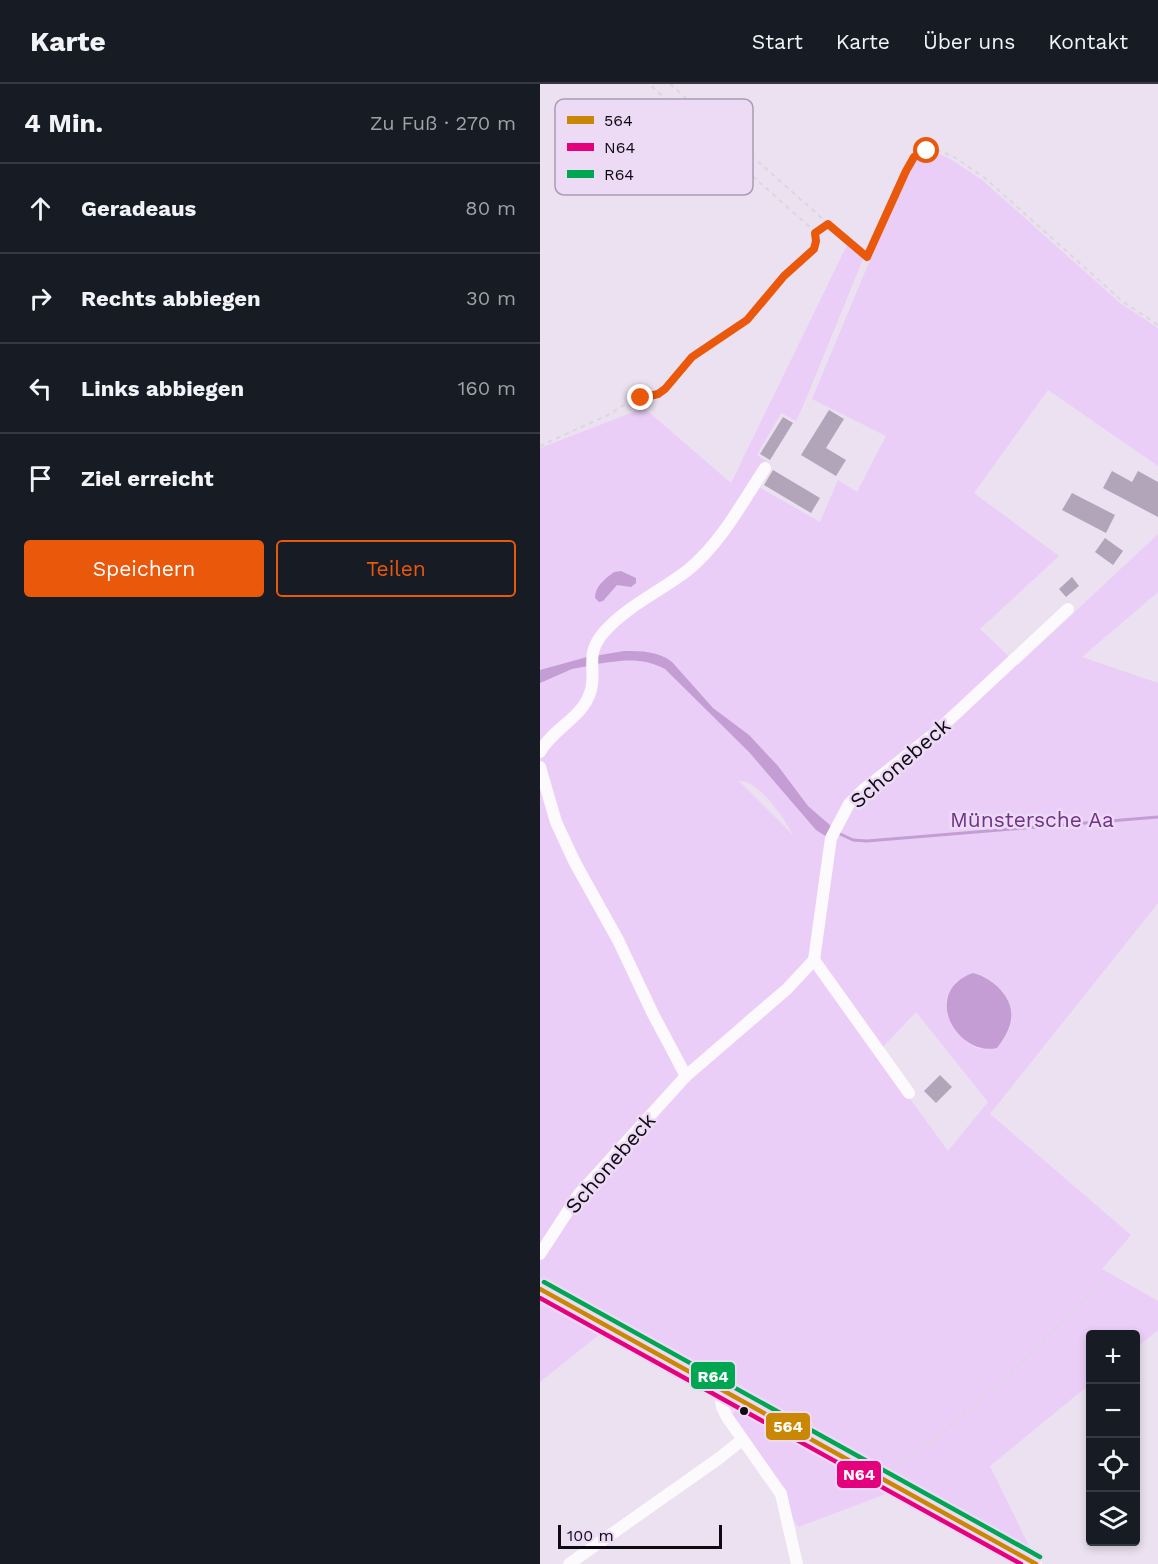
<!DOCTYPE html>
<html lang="de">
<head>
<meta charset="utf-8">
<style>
  body { margin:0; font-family:"Work Sans",sans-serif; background:#242831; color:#f1f3f6 }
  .controls { position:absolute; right:18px; bottom:18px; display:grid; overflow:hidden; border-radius:6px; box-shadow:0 3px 9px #0003 }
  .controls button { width:54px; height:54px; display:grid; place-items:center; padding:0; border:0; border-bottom:2px solid #363941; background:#171b24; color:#f1f3f6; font:30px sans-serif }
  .scale { position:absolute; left:18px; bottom:15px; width:164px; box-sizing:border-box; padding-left:6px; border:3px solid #0f0912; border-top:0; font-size:16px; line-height:21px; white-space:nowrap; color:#0f0912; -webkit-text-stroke:4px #eddbf6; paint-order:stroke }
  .stop { position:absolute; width:18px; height:18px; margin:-14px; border:4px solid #ea580c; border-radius:50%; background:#fff }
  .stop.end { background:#ea580c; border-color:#fff; box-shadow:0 2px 6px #0008 }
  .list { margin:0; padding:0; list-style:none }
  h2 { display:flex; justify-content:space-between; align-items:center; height:78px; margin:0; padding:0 24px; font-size:26px }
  h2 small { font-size:20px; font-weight:400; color:#9ea1a6 }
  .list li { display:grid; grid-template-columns:39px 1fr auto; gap:18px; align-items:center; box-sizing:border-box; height:90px; padding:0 24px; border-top:2px solid #363941 }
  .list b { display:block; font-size:22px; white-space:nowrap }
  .list em { font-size:20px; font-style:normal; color:#9ea1a6 }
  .actions { display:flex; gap:12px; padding:18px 24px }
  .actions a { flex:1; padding:14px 0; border:2px solid #ea580c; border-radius:6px; text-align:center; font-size:21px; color:#ea580c }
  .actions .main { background:#ea580c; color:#fff }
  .icon { flex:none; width:33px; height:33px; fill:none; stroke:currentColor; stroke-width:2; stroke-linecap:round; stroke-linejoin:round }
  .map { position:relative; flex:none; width:618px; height:1480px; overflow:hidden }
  header { display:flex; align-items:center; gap:36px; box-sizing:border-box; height:84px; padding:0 30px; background:#171b24; border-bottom:2px solid #363941 }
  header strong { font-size:28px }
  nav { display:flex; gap:33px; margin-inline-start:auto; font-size:21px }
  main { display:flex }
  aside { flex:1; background:#171b24 }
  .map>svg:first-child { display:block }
  .green { fill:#eacef7; fill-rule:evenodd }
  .water { fill:#c39dd4 }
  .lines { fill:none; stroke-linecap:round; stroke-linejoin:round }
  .stream { stroke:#c39dd4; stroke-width:3 }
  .building { fill:#b2a4b9 }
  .path { stroke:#dbd8dc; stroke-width:2; stroke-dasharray:4.5 4.5; stroke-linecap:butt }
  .minor { stroke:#fcfafd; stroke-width:12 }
  .bus-1-casing { stroke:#eddbf6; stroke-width:9 }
  .bus-2-casing { stroke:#eddbf6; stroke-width:9 }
  .bus-3-casing { stroke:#eddbf6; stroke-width:9 }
  .bus-1 { stroke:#c98704; stroke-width:4.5 }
  .bus-2 { stroke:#e5007d; stroke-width:4.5 }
  .bus-3 { stroke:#00a651; stroke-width:4.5 }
  .route { stroke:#ea580c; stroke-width:8 }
  .bus-dot { fill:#0f0912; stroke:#eddbf6; stroke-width:2 }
  .labels { text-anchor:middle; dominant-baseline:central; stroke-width:5; stroke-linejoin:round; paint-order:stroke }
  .street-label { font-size:21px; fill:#0f0912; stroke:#eddbf6 }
  .park-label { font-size:21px; fill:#6f3288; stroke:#eddbf6 }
  .key { fill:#eddbf6; stroke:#aa9cb2; stroke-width:1.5 }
  .key-label { font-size:16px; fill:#0f0912 }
  .line-badge { stroke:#eddbf6; stroke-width:2 }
  .badge-label { font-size:16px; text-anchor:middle; font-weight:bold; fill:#fff }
</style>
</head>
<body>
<header>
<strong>Karte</strong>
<nav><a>Start</a><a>Karte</a><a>Über uns</a><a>Kontakt</a></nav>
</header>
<main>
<aside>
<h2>4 Min.<small>Zu Fuß · 270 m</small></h2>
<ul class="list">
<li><svg class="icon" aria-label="ahead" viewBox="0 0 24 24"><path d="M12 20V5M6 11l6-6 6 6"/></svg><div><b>Geradeaus</b></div><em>80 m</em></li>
<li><svg class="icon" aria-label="right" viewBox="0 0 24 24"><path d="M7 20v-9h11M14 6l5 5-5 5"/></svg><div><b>Rechts abbiegen</b></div><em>30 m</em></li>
<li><svg class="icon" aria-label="left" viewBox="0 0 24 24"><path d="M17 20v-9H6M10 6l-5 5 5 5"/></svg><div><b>Links abbiegen</b></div><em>160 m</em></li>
<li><svg class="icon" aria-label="arrive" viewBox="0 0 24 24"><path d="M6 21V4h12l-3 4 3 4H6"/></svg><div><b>Ziel erreicht</b></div></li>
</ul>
<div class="actions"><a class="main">Speichern</a><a>Teilen</a></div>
</aside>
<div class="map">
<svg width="618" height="1480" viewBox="0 0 618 1480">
  <rect width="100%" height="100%" fill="#ebe1f0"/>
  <!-- green -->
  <g class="green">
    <path d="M387,70H400L412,76L442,96L580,219L618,244V382L508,306L434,409L519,472L440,545L478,581L618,450V508L542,573L618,599V819L450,1030L591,1151L562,1185L618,1217V1246L596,1264V1250H550V1300L450,1382L492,1468L412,1422L302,1367L71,1241L0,1298V697L73,859L143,1001L273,881L408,1067L448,1018L376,928L341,965L278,880L288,794L280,788L270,870L261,886L209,929L145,989L22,737L0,678L2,670L0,662V364L104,324L191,399L307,161L323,175L266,315L256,337L241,329L217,371L226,377L210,398L280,438L298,396L317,408L346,352L272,315L330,176L370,89L377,76ZM199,697C219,696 245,735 253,751ZM417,896L454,899C477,922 478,938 457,964C451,964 444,966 438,964C423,960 405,934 406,918C407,910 413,903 417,896Z"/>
    <polygon points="199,1321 351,1408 258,1443 202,1356 192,1331"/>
  </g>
  <!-- water -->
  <g class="water">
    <path d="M81,487L96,494V499L91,503L77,501L63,517L59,518L55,514C55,502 65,495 74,488Z"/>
    <path d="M84,567C102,567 118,567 132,578L173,624L209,651L238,682L268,722L291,742L287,753L276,746L209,668L125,585C100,572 82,577 55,580L54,572Z"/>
    <polygon points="47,573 48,582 32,585 0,599 0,586"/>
    <path d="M433,889C442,891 451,897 458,903C478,924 474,942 457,964C417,973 380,908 433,889Z"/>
  </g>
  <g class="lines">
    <!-- stream -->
    <polyline class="stream" points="298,749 313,756 327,757 618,733"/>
  </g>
  <!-- building -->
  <g class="building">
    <polygon points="289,326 304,335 286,364 306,376 296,392 261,371"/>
    <polygon points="243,333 253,339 230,376 220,370"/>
    <polygon points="233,386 280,414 271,429 224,401"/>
    <polygon points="572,387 592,398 598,387 618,398 618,433 563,404"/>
    <polygon points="532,409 575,431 566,449 522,426"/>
    <polygon points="565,454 583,467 573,481 555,468"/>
    <polygon points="532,493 539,502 526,513 519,505"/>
    <polygon points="400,991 412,1003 396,1019 384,1007"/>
  </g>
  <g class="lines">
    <!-- path -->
    <g class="path">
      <polyline points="130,0 326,173 366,87 374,73 387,67 400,67 414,73 445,94 582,217 618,241"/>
      <polyline points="276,149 288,140"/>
      <polyline points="0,362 68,331 87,319 101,314 114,313 125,305 152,273 207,236 244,192 274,165 276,157 272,145 109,0"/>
      <polyline points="350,1385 367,1372 396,1354 474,1287 564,1197"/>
    </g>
    <!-- minor -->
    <g class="minor">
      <path d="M0,668C12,645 42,634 50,609C58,587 43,572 64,548C87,522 121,507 148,486C181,459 202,419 225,384"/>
      <polyline points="0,683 16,738 34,777 78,856 113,930 146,992"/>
      <polyline points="274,876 369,1009"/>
      <polyline points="0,1170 39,1110 146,992 247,905 274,876 291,754 309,720 323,706 394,650 528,525"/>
      <polyline points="0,1205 496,1480"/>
      <polyline points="179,1304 182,1323 187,1333 241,1410 257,1480"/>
      <polyline points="29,1480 178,1375 202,1356"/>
    </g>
    <!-- bus-1 casing -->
    <g class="bus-1-casing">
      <polyline id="bus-1" points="0,1205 496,1480"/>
    </g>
    <!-- bus-2 casing -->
    <g class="bus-2-casing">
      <polyline id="bus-2" points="0,1214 481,1480"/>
    </g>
    <!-- bus-3 casing -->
    <g class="bus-3-casing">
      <polyline id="bus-3" points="4,1198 500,1473"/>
    </g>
    <!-- bus-1 -->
    <use href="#bus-1" class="bus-1"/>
    <!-- bus-2 -->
    <use href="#bus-2" class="bus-2"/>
    <!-- bus-3 -->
    <use href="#bus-3" class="bus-3"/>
  </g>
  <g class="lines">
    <!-- route -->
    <polyline class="route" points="101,314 118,310 125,305 152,273 207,236 244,192 274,165 276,157 275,149 288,140 327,173 366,87 374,73 387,67"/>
  </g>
  <!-- markers -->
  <circle class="bus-dot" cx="204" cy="1327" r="5"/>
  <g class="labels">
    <!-- street labels -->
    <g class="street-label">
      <text transform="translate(360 679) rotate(-41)">Schonebeck</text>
      <text transform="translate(70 1079) rotate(-49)">Schonebeck</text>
    </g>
    <!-- park labels -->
    <g class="park-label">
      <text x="492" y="735">Münstersche Aa</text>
    </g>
  </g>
  <!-- legend -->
  <rect x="15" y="15" width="198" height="96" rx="9" class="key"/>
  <rect x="27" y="32" width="27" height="8" fill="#c98704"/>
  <rect x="27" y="59" width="27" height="8" fill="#e5007d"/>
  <rect x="27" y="86" width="27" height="8" fill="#00a651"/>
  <g class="key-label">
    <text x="64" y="42">564</text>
    <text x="64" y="69">N64</text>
    <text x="64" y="96">R64</text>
  </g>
  <g class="line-badge">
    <rect x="150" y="1277" width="46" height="29" rx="6" fill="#00a651"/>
    <rect x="225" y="1328" width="46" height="29" rx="6" fill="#c98704"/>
    <rect x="296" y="1376" width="46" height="29" rx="6" fill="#e5007d"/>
  </g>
  <g class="badge-label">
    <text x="173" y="1298">R64</text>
    <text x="248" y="1348">564</text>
    <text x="319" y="1396">N64</text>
  </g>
</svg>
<div class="controls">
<button>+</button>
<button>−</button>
<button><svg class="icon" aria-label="locate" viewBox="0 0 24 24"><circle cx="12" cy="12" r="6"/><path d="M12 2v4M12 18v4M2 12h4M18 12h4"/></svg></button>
<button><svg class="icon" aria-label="layers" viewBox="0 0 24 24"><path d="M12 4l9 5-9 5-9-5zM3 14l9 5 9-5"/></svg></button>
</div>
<div class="scale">100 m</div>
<div class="stop" style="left:387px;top:67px"></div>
<div class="stop end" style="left:101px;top:314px"></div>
</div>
</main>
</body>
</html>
